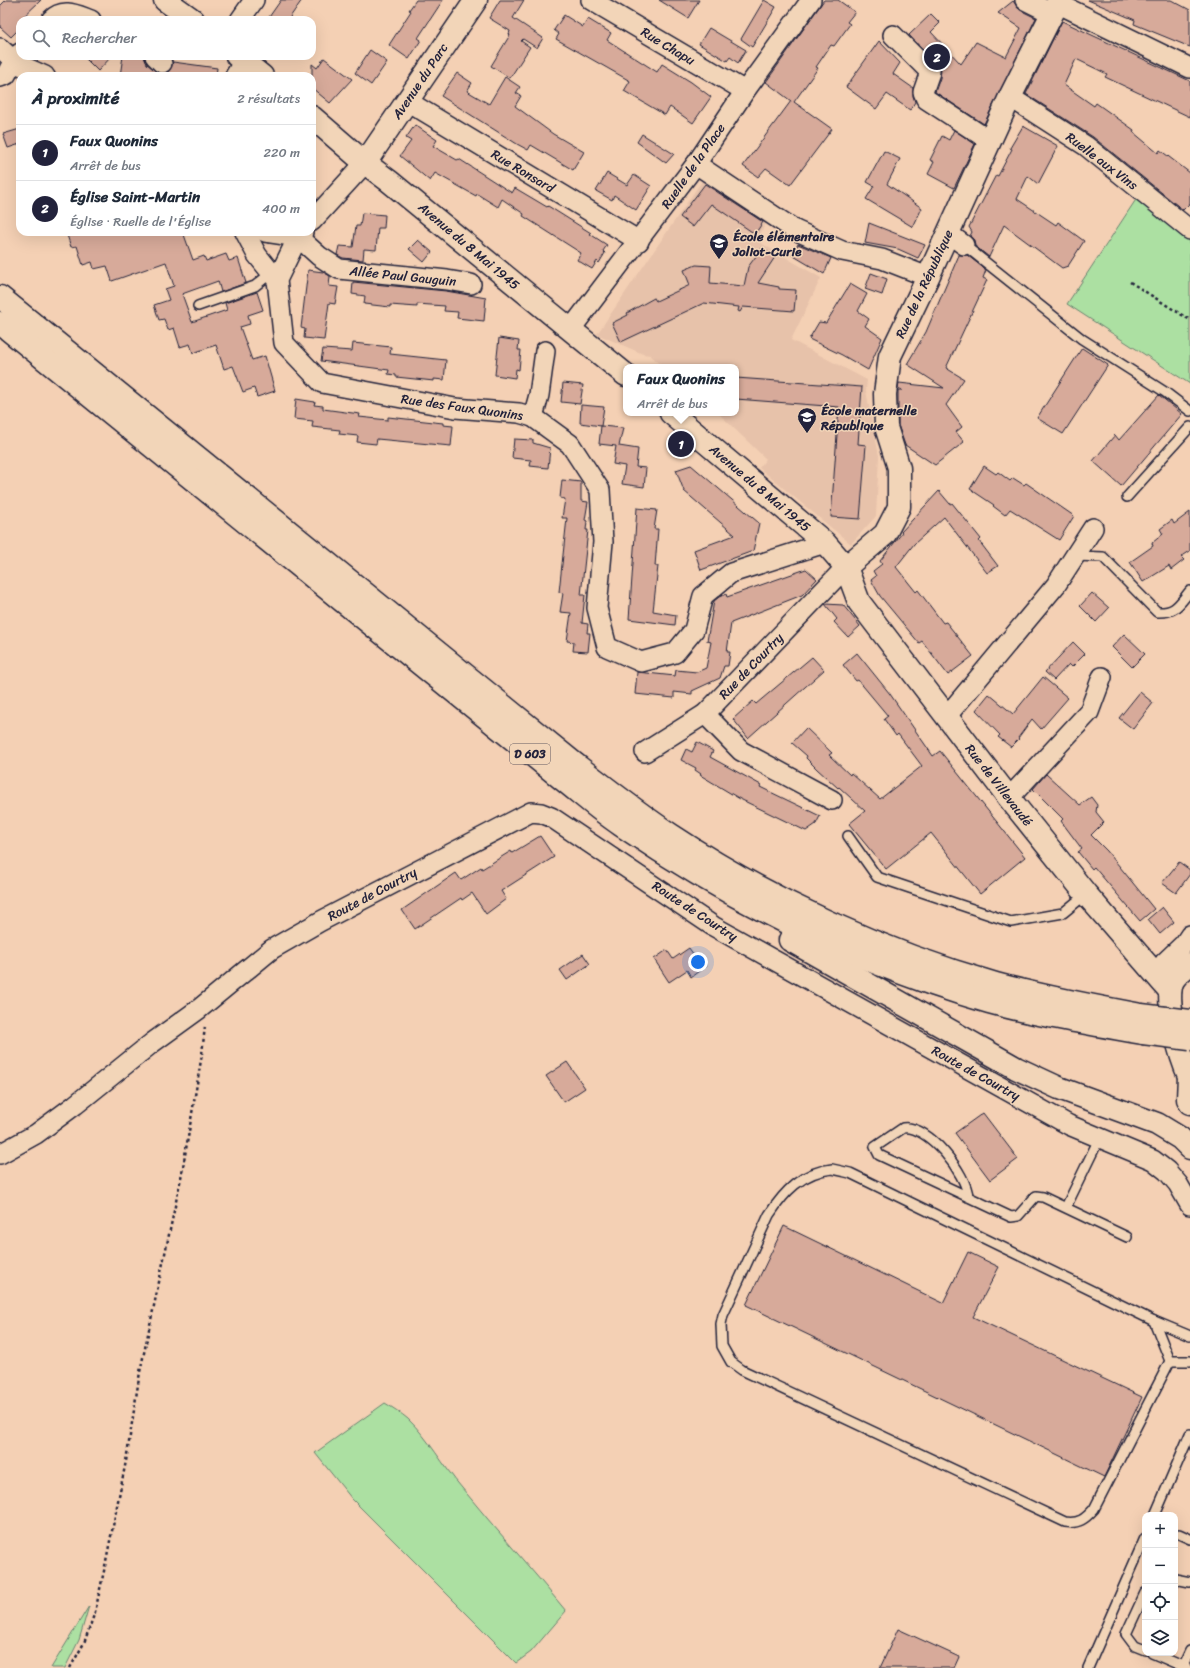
<!DOCTYPE html>
<html lang="fr">
<head>
<meta charset="utf-8">
<style>
  body { margin:0; font-family:Sriracha,sans-serif; background:#f2f2f3; color:#1f2937 }
  .controls { position:absolute; right:12px; bottom:12px; display:grid; overflow:hidden; border-radius:8px; box-shadow:0 4px 16px #0002 }
  .controls button { width:36px; height:36px; display:grid; place-items:center; padding:0; border:0; border-bottom:1px solid #e0e1e3; background:#fff; color:#1f2937; font:20px sans-serif }
  .you { position:absolute; left:698px; top:962px; width:14px; height:14px; margin:-10px; border:3px solid #fff; border-radius:50%; background:#1a73e8; box-shadow:0 0 0 6px #1a73e833 }
  .badge { display:grid; place-items:center; width:26px; height:26px; border-radius:50%; background:#22223b; color:#fff; font-size:13px; font-weight:700 }
  .pin { position:absolute; translate:-50% -50%; border:2px solid #fff; box-shadow:0 1px 4px #0006 }
  .popup { position:absolute; left:623px; top:364px; width:116px; height:52px; box-sizing:border-box; display:grid; place-content:center; border-radius:8px; background:#fff; filter:drop-shadow(0 1px 3px #0005); font-size:13px; white-space:nowrap; color:#747a83 }
  .popup b { font-size:15px; color:#1f2937 }
  .popup::after { content:''; position:absolute; left:50%; top:100%; margin-left:-8px; border:8px solid transparent; border-top-color:#fff }
  .list { margin:0; padding:0; list-style:none }
  h2 { display:flex; justify-content:space-between; align-items:center; height:52px; margin:0; padding:0 16px; font-size:17px }
  h2 small { font-size:13px; font-weight:400; color:#747a83 }
  .list li { display:grid; grid-template-columns:26px 1fr auto; gap:12px; align-items:center; box-sizing:border-box; height:56px; padding:0 16px; border-top:1px solid #e0e1e3 }
  .list b { display:block; font-size:15px; white-space:nowrap }
  .list p { margin:0; font-size:13px; white-space:nowrap; color:#747a83 }
  .list em { font-size:13px; font-style:normal; color:#747a83 }
  .icon { flex:none; width:22px; height:22px; fill:none; stroke:currentColor; stroke-width:2; stroke-linecap:round; stroke-linejoin:round }
  .map { position:relative; flex:none; width:1190px; height:1668px; overflow:hidden }
  .search { position:absolute; background:#fff; box-shadow:0 4px 16px #0002; left:16px; top:16px; width:300px; height:44px; display:flex; align-items:center; gap:10px; box-sizing:border-box; padding:0 14px; border-radius:12px; color:#747a83; font-size:15px }
  .panel { position:absolute; background:#fff; box-shadow:0 4px 16px #0002; left:16px; top:72px; width:300px; height:164px; border-radius:12px }
  .map>svg:first-child { display:block }
  .built { fill:#e7c2aa }
  .green { fill:#ace0a2; stroke:#67816e }
  .building { fill:#d7aa9a; stroke:#22223b }
  .lines { fill:none; stroke-linecap:round; stroke-linejoin:round }
  .lane-casing { stroke:#22223b; stroke-width:12 }
  .street-casing { stroke:#22223b; stroke-width:22 }
  .secondary-casing { stroke:#22223b; stroke-width:25 }
  .highway-casing { stroke:#22223b; stroke-width:25 }
  .path { stroke:#22223b; stroke-width:2.5; stroke-dasharray:3 3; stroke-linecap:butt }
  .lane { stroke:#f2d5b8; stroke-width:9 }
  .street { stroke:#f2d5b8; stroke-width:19 }
  .secondary { stroke:#f2d5b8; stroke-width:22 }
  .highway { stroke:#f2d5b8; stroke-width:22 }
  .highway-bridge-casing { stroke:#22223b; stroke-width:25; stroke-linecap:butt }
  .highway-bridge { stroke:#f2d5b8; stroke-width:22 }
  .labels { text-anchor:middle; dominant-baseline:central; stroke-width:3; stroke-linejoin:round; paint-order:stroke }
  .shield { fill:#f2d5b8; stroke:#605860; stroke-width:1 }
  .shield-label { font-size:12px; font-weight:bold; fill:#22223b }
  .street-label { font-size:13px; fill:#22223b; stroke:#f2d5b8 }
  .poi-label { font-size:13px; font-weight:bold; fill:#22223b; stroke:#f2d5b8; text-anchor:start }
</style>
</head>
<body>
<div class="map">
<svg width="1190" height="1668" viewBox="0 0 1190 1668">
  <rect width="100%" height="100%" fill="#f4d0b4"/>
  <filter id="ink" filterUnits="userSpaceOnUse"><feTurbulence type="fractalNoise" baseFrequency=".025" numOctaves="2"/><feDisplacementMap in="SourceGraphic" scale="8" xChannelSelector="R" yChannelSelector="G"/><feConvolveMatrix kernelMatrix="1 2 1 2 8 2 1 2 1" color-interpolation-filters="sRGB"/></filter>
  <g filter="url(#ink)">
    <!-- built -->
    <polygon class="built" points="706,175 769,218 759,236 759,242 821,278 791,340 867,380 866,391 879,456 876,516 851,544 759,468 766,459 718,413 736,413 736,367 664,367 650,355 643,354 597,334"/>
    <!-- green -->
    <g class="green">
      <polygon points="1137,198 1190,239 1190,384 1067,304"/>
      <path d="M385,1403C393,1408 401,1413 408,1419C429,1439 443,1466 462,1488C496,1530 532,1569 566,1611L531,1652L516,1663L352,1499L315,1453Z"/>
      <polygon points="89,1606 79,1640 65,1668 51,1668"/>
    </g>
    <!-- building -->
    <g class="building">
      <polygon points="6,0 41,0 20,20 20,28 11,37 0,27 0,6"/>
      <polygon points="281,0 302,0 288,20 267,20"/>
      <polygon points="416,0 443,0 418,38 421,40 409,59 389,45 411,11 409,10"/>
      <polygon points="500,0 524,0 513,18 543,38 537,48 523,39 521,41 530,47 510,78 491,66 510,35 509,34 510,31 489,18"/>
      <polygon points="659,0 699,0 688,18"/>
      <polygon points="764,0 776,7 752,47 741,39"/>
      <polygon points="824,0 838,0 855,12 847,22 850,24 834,46 831,45 816,67 818,68 794,102 832,129 790,185 766,168 758,177 743,166 791,101 766,82"/>
      <polygon points="1088,0 1171,0 1190,10 1190,47 1134,24 1135,20"/>
      <polygon points="1013,1 1020,10 1036,18 984,124 935,92 940,78 941,69 909,35 931,14 940,23 931,32 961,64 976,42 1006,57 1021,28 998,13"/>
      <polygon points="564,15 583,27 588,19 611,33 607,40 657,72 662,64 691,82 711,97 693,123 670,107 665,115 624,91 630,81 556,39 559,34 554,30"/>
      <polygon points="1062,21 1190,81 1190,117 1105,77 1107,74 1076,59 1064,85 1094,106 1096,103 1134,130 1133,132 1158,153 1160,150 1190,173 1190,203 1183,210 1093,137 1026,94"/>
      <polygon points="709,28 746,50 738,63 730,57 727,61 699,44"/>
      <polygon points="879,41 900,63 893,74 913,88 913,96 915,102 910,110 887,94 876,109 846,87"/>
      <polygon points="370,50 387,62 371,85 355,73"/>
      <polygon points="83,56 112,56 98,71"/>
      <polygon points="123,56 144,56 147,64 160,74 169,71 173,62 217,68 216,76 120,76"/>
      <polygon points="324,58 352,79 330,103 312,88 312,64 317,68"/>
      <polygon points="457,73 472,83 467,91 489,104 505,77 520,87 516,93 521,96 515,106 553,134 584,152 573,170 531,145 528,150 517,144 441,96"/>
      <polygon points="415,125 437,140 433,146 457,160 459,159 512,193 515,188 547,207 548,206 591,233 590,234 607,245 603,251 605,253 599,263 597,261 592,269 577,260 581,253 523,216 524,214 502,199 498,207 477,194 476,196 435,173 430,181 417,170 400,156 411,141 406,138"/>
      <polygon points="1023,126 1058,146 1038,184 1028,176 1017,199 1056,225 1058,222 1084,241 1068,266 1062,268 1004,225 989,257 975,246 974,240 970,236 972,232 969,227 996,175 998,176 1012,149 1010,148"/>
      <polygon points="20,129 20,144 8,148 3,134"/>
      <polygon points="954,130 975,144 954,188 928,174 934,162 930,160 942,136 949,140"/>
      <polygon points="642,134 674,154 666,163 637,142"/>
      <polygon points="884,151 900,159 887,184 922,208 913,227 866,199 874,186 867,182"/>
      <polygon points="607,173 627,185 634,175 651,186 636,210 614,195 612,200 596,191"/>
      <polygon points="705,184 763,222 755,234 711,204 693,227 680,217"/>
      <polygon points="362,213 385,215 384,228 378,228 376,250 364,249 363,260 343,258 337,255 339,246 353,247 356,226 360,226"/>
      <polygon points="869,223 925,245 918,258 898,249 865,243"/>
      <polygon points="66,232 183,232 193,260 204,256 206,261 226,254 229,261 238,258 246,283 221,292 218,281 182,294 192,322 227,310 225,303 257,292 263,310 248,315 250,324 240,327 252,360 265,356 275,391 257,397 254,388 243,392 233,366 224,369 216,345 193,353 190,344 180,347 174,328 168,330 164,319 159,320 154,305 169,300 165,289 174,286 166,262 112,281 107,266 94,269 92,262 83,265 77,246 71,247"/>
      <polygon points="418,240 432,252 424,262 409,249"/>
      <polygon points="798,244 831,258 824,274 792,255"/>
      <polygon points="762,248 775,257 758,283 779,287 779,289 796,290 794,311 743,307 740,312 738,311 739,307 704,303 621,342 612,323 628,315 627,313 654,298 656,301 690,285 684,270 696,265 711,266 710,283 744,286 748,267"/>
      <polygon points="959,255 967,255 986,270 983,278 987,280 946,368 964,379 946,405 962,427 956,432 964,442 935,465 905,445 898,425 898,390 902,390 898,388 899,383 944,388 907,364 926,332"/>
      <polygon points="308,270 323,272 330,276 329,286 338,287 335,304 329,303 324,340 304,338 305,329 301,328"/>
      <polygon points="871,273 887,279 882,295 865,289"/>
      <polygon points="353,282 446,291 486,298 484,321 457,318 458,312 444,311 445,306 417,304 417,307 390,305 390,307 364,304 365,296 352,294"/>
      <polygon points="850,284 867,294 858,311 869,319 865,326 882,338 868,370 842,355 809,339 819,322 826,323"/>
      <polygon points="499,338 519,341 518,350 521,350 519,370 516,369 515,378 495,375"/>
      <polygon points="353,343 391,347 390,354 446,360 444,380 434,379 434,381 396,377 396,375 388,374 389,370 321,361 323,349 352,351"/>
      <polygon points="1082,348 1108,365 1063,434 1037,418"/>
      <polygon points="736,378 862,387 858,444 866,445 860,519 831,517 839,407 736,399"/>
      <polygon points="563,383 583,385 580,404 561,402"/>
      <polygon points="1159,395 1182,414 1121,486 1093,461 1115,435 1119,440"/>
      <polygon points="296,399 315,402 314,405 323,406 323,409 360,414 359,417 388,420 388,417 443,423 443,425 453,426 451,446 377,439 376,444 357,442 358,436 339,434 340,430 312,427 313,421 294,419"/>
      <polygon points="581,405 604,407 601,426 580,423"/>
      <polygon points="601,426 623,428 619,446 638,449 636,467 646,468 644,487 622,484 625,466 613,464 616,446 599,444"/>
      <polygon points="514,439 533,440 533,443 550,448 548,468 530,466 531,460 512,458"/>
      <polygon points="691,465 759,523 753,551 701,570 694,550 735,535 684,491 676,470"/>
      <polygon points="984,466 996,474 998,472 1010,481 1013,478 1024,485 1026,483 1074,516 1059,540 1010,509 1005,515 993,506 994,505 970,489"/>
      <polygon points="562,480 581,482 581,501 588,502 585,520 587,521 586,530 588,530 581,595 585,595 582,623 588,624 587,633 590,633 588,652 573,651 574,642 567,641 571,613 560,612 563,593 559,592 567,518 562,518 565,499 560,498"/>
      <polygon points="939,491 950,504 952,503 981,539 979,541 998,566 987,573 944,517 914,544 896,567 916,592 918,590 943,623 946,622 973,656 948,675 922,641 919,643 880,596 871,580 876,576 873,571 882,564 880,561 902,533 901,532"/>
      <polygon points="637,508 657,510 654,529 658,529 655,566 658,566 653,611 676,615 675,625 629,619"/>
      <polygon points="1190,512 1190,551 1181,557 1184,560 1171,570 1169,566 1143,582 1130,562 1153,546 1152,543 1163,534 1160,529 1172,520 1174,524"/>
      <polygon points="806,569 817,579 802,595 731,623 727,652 730,652 728,666 724,666 720,678 692,691 692,694 674,692 674,698 635,694 637,672 675,676 676,670 697,672 706,668 711,642 707,641 714,601 719,597 726,594 727,597"/>
      <polygon points="1092,593 1109,608 1096,622 1080,606"/>
      <polygon points="825,604 843,605 860,626 848,637 834,622 837,619"/>
      <polygon points="1124,634 1145,654 1132,667 1112,647"/>
      <polygon points="1073,642 1085,654 1072,667 1069,664 1054,680 1045,672"/>
      <polygon points="857,653 890,694 933,756 940,751 1025,857 980,894 931,833 886,869 849,824 865,811 839,787 838,788 817,769 806,758 807,756 792,743 806,728 832,753 829,755 850,775 851,773 880,799 922,766 898,734 896,736 884,719 888,716 858,680 856,681 843,665"/>
      <polygon points="812,657 824,670 748,738 733,719 753,701 756,704"/>
      <polygon points="1043,677 1068,698 1041,729 1032,719 1018,738 1019,739 1011,747 998,737 1000,735 976,710 989,694 1013,714"/>
      <polygon points="1140,692 1153,703 1133,729 1119,718"/>
      <polygon points="697,742 713,751 710,757 761,785 760,787 820,816 816,824 806,831 740,799 700,775 701,774 695,770 696,768 681,760 686,749 692,752"/>
      <polygon points="1046,774 1080,805 1091,797 1097,805 1096,812 1104,822 1091,835 1107,851 1154,909 1140,921 1094,867 1092,869 1078,852 1082,849 1061,821 1063,819 1033,789"/>
      <polygon points="540,836 554,857 501,891 506,899 486,914 472,893 462,900 461,898 415,929 402,910 456,873 461,880 481,867 482,869 511,851 512,853"/>
      <polygon points="1179,862 1190,870 1190,874 1176,893 1162,883"/>
      <polygon points="1162,907 1174,922 1160,934 1148,919"/>
      <polygon points="689,948 696,958 700,956 706,966 691,977 687,970 669,982 654,959 667,950 673,959"/>
      <polygon points="583,954 590,964 567,980 560,970"/>
      <polygon points="567,1062 585,1088 564,1102 546,1076"/>
      <polygon points="983,1113 1018,1159 990,1180 955,1133"/>
      <polygon points="784,1226 943,1303 968,1252 999,1267 973,1317 1142,1397 1104,1477 746,1305"/>
      <polygon points="898,1629 959,1657 954,1668 880,1668"/>
    </g>
    <g class="lines">
      <!-- lane casing -->
      <g class="lane-casing">
        <g id="lane">
          <polyline points="964,245 1082,339 1165,392 1190,411"/>
          <polyline points="198,306 255,286 271,273"/>
          <polyline points="1127,497 1190,427"/>
          <path d="M1075,556L1103,557L1157,612C1176,613 1179,604 1190,591"/>
          <polyline points="848,836 877,877 1011,922 1063,913 1086,894"/>
          <path d="M832,1169L850,1173L1154,1321L1170,1361L1094,1509C1085,1519 1079,1524 1065,1522L742,1370L731,1362L722,1346L721,1324L723,1315L769,1215C784,1192 802,1172 832,1169Z"/>
          <path d="M968,1197C967,1174 928,1124 903,1128L875,1147L879,1155L1011,1217L1018,1216L1036,1196L1043,1197L1127,1237"/>
          <polyline points="1066,1207 1100,1137"/>
          <polyline points="1154,1321 1190,1336"/>
          <polyline points="1170,1361 1190,1361"/>
          <polyline points="1155,1515 1190,1434"/>
          <polyline points="1179,1534 1190,1539"/>
          <polyline points="1175,1579 1190,1582"/>
          <polyline points="1145,1593 1126,1634 1135,1646 1145,1650"/>
          <polyline points="1152,1653 1187,1668"/>
          <polyline points="1183,1666 1190,1651"/>
          <polyline points="1088,1668 1145,1538"/>
        </g>
      </g>
      <!-- street casing -->
      <g class="street-casing">
        <g id="street">
          <polyline points="591,0 745,91"/>
          <polyline points="1025,0 1053,14"/>
          <polyline points="1057,3 1190,68"/>
          <path d="M51,20C63,7 77,15 91,20"/>
          <polyline points="240,20 254,0"/>
          <polyline points="893,35 930,72 923,92 926,99 990,141"/>
          <polyline points="0,48 18,64 45,76"/>
          <polyline points="155,56 162,63"/>
          <polyline points="235,76 244,61"/>
          <polyline points="0,77 6,75 14,60 20,53"/>
          <polyline points="1010,97 1086,146 1190,230"/>
          <polyline points="407,101 639,241"/>
          <polyline points="696,164 795,230 842,251 882,259 928,277"/>
          <polyline points="312,221 365,163"/>
          <polyline points="245,232 257,255 277,280"/>
          <polyline points="265,232 298,237 319,256 339,269 447,280 471,284"/>
          <polyline points="303,232 298,237 277,280 284,343 322,383 455,408 519,413 533,417 570,444 600,490 603,542 597,608 607,647 641,662 675,653 694,630 703,596 731,573 825,543"/>
          <polyline points="948,233 964,245"/>
          <polyline points="571,329 696,164 745,91 811,0"/>
          <polyline points="533,417 539,395 545,351"/>
          <polyline points="705,714 741,751 832,800"/>
          <polyline points="946,717 1056,585 1093,528"/>
          <polyline points="645,752 705,714 846,567"/>
          <polyline points="1009,798 1089,712 1102,677"/>
          <polyline points="1164,963 1184,944 1190,935"/>
          <polyline points="0,1154 36,1134 75,1105 152,1043 199,1009 272,949 321,921 531,812 541,813 551,817 713,926 1069,1125 1153,1160 1167,1171 1178,1184 1190,1205"/>
        </g>
      </g>
      <!-- secondary casing -->
      <g class="secondary-casing">
        <g id="secondary">
          <polyline points="165,0 193,20"/>
          <polyline points="237,56 262,76"/>
          <polyline points="312,117 365,163 389,181 626,375"/>
          <polyline points="365,163 476,0"/>
          <polyline points="671,413 825,543 846,567 859,602 1009,798 1086,894 1170,991"/>
          <polyline points="846,567 885,534 899,507 899,468 886,427 885,394 890,356 928,277 1010,97 1059,0"/>
          <path d="M1190,964C1185,968 1178,973 1174,979C1162,997 1181,1059 1190,1078"/>
          <polyline points="1189,1076 1188,1099 1190,1103"/>
        </g>
      </g>
      <!-- highway casing -->
      <g class="highway-casing">
        <g id="highway">
          <path d="M0,297L575,764C606,788 638,813 671,835C769,900 883,952 996,984C1044,997 1092,1006 1141,1015"/>
          <path d="M0,323L562,779C581,794 600,811 621,825C734,902 857,964 989,1002C1039,1016 1092,1024 1143,1033"/>
          <polyline points="790,940 1016,1068 1059,1088 1157,1124 1180,1138 1190,1148"/>
        </g>
      </g>
      <!-- path -->
      <g class="path">
        <polyline points="1130,282 1190,320"/>
        <polyline points="70,1668 84,1643 95,1612 104,1571 126,1461 140,1372 182,1173 202,1054 205,1026"/>
      </g>
      <!-- lane -->
      <use href="#lane" class="lane"/>
      <!-- street -->
      <use href="#street" class="street"/>
      <!-- secondary -->
      <use href="#secondary" class="secondary"/>
      <!-- highway -->
      <use href="#highway" class="highway"/>
      <!-- highway-bridge casing -->
      <g class="highway-bridge-casing">
        <g id="highway-bridge">
          <polyline points="1141,1015 1190,1021"/>
          <polyline points="1143,1033 1190,1039"/>
        </g>
      </g>
      <!-- highway-bridge -->
      <use href="#highway-bridge" class="highway-bridge"/>
    </g>
  </g>
  <!-- icons -->
  <defs>
    <g id="school-pin" transform="scale(1)"><path d="M0 17L-7.5 6A9.5 9.5 0 1 1 7.5 6Z" fill="#22223b" stroke="#f2d5b8"/><path d="M0-5L7-2L0 1L-7-2ZM-4 1L0 2.5L4 1V4Q0 6-4 4Z" fill="#fff"/></g>
  </defs>
  <g fill-rule="evenodd">
    <use href="#school-pin" x="719" y="243"/>
    <use href="#school-pin" x="807" y="417"/>
  </g>
  <g class="labels">
    <!-- shield labels -->
    <rect class="shield" x="510" y="744" width="40" height="20" rx="3"/>
    <g class="shield-label">
      <text x="530" y="754">D 603</text>
    </g>
    <!-- street labels -->
    <g class="street-label">
      <text transform="translate(668 46) rotate(31)">Rue Chapu</text>
      <text transform="translate(420 81) rotate(-56)">Avenue du Parc</text>
      <text transform="translate(1102 161) rotate(37)">Ruelle aux Vins</text>
      <text transform="translate(693 166) rotate(-55)">Ruelle de la Place</text>
      <text transform="translate(523 171) rotate(31)">Rue Ronsard</text>
      <text transform="translate(469 246) rotate(40)">Avenue du 8 Mai 1945</text>
      <text transform="translate(403 276) rotate(6)">Allée Paul Gauguin</text>
      <text transform="translate(924 284) rotate(-65)">Rue de la République</text>
      <text transform="translate(462 407) rotate(8)">Rue des Faux Quonins</text>
      <text transform="translate(760 488) rotate(40)">Avenue du 8 Mai 1945</text>
      <text transform="translate(751 666) rotate(-46)">Rue de Courtry</text>
      <text transform="translate(999 785) rotate(52)">Rue de Villevaudé</text>
      <text transform="translate(372 894) rotate(-28)">Route de Courtry</text>
      <text transform="translate(695 911) rotate(33)">Route de Courtry</text>
      <text transform="translate(976 1073) rotate(29)">Route de Courtry</text>
    </g>
    <!-- poi labels -->
    <g class="poi-label">
      <text x="733" y="236">École élémentaire<tspan x="733" dy="15">Joliot-Curie</tspan></text>
      <text x="821" y="410">École maternelle<tspan x="821" dy="15">République</tspan></text>
    </g>
  </g>
</svg>
<div class="controls">
<button>+</button>
<button>−</button>
<button><svg class="icon" aria-label="locate" viewBox="0 0 24 24"><circle cx="12" cy="12" r="6"/><path d="M12 2v4M12 18v4M2 12h4M18 12h4"/></svg></button>
<button><svg class="icon" aria-label="layers" viewBox="0 0 24 24"><path d="M12 4l9 5-9 5-9-5zM3 14l9 5 9-5"/></svg></button>
</div>
<div class="you"></div>
<div class="pin badge" style="left:681px;top:444px">1</div>
<div class="popup"><b>Faux Quonins</b>Arrêt de bus</div>
<div class="pin badge" style="left:937px;top:57px">2</div>
<div class="search"><svg class="icon" aria-label="search" viewBox="0 0 24 24"><circle cx="10" cy="10" r="6"/><path d="M15 15l6 6"/></svg>Rechercher</div>
<section class="panel">
<h2>À proximité<small>2 résultats</small></h2>
<ul class="list">
<li><span class="badge">1</span><div><b>Faux Quonins</b><p>Arrêt de bus</p></div><em>220 m</em></li>
<li><span class="badge">2</span><div><b>Église Saint-Martin</b><p>Église · Ruelle de l'Église</p></div><em>400 m</em></li>
</ul>
</section>
</div>
</body>
</html>
